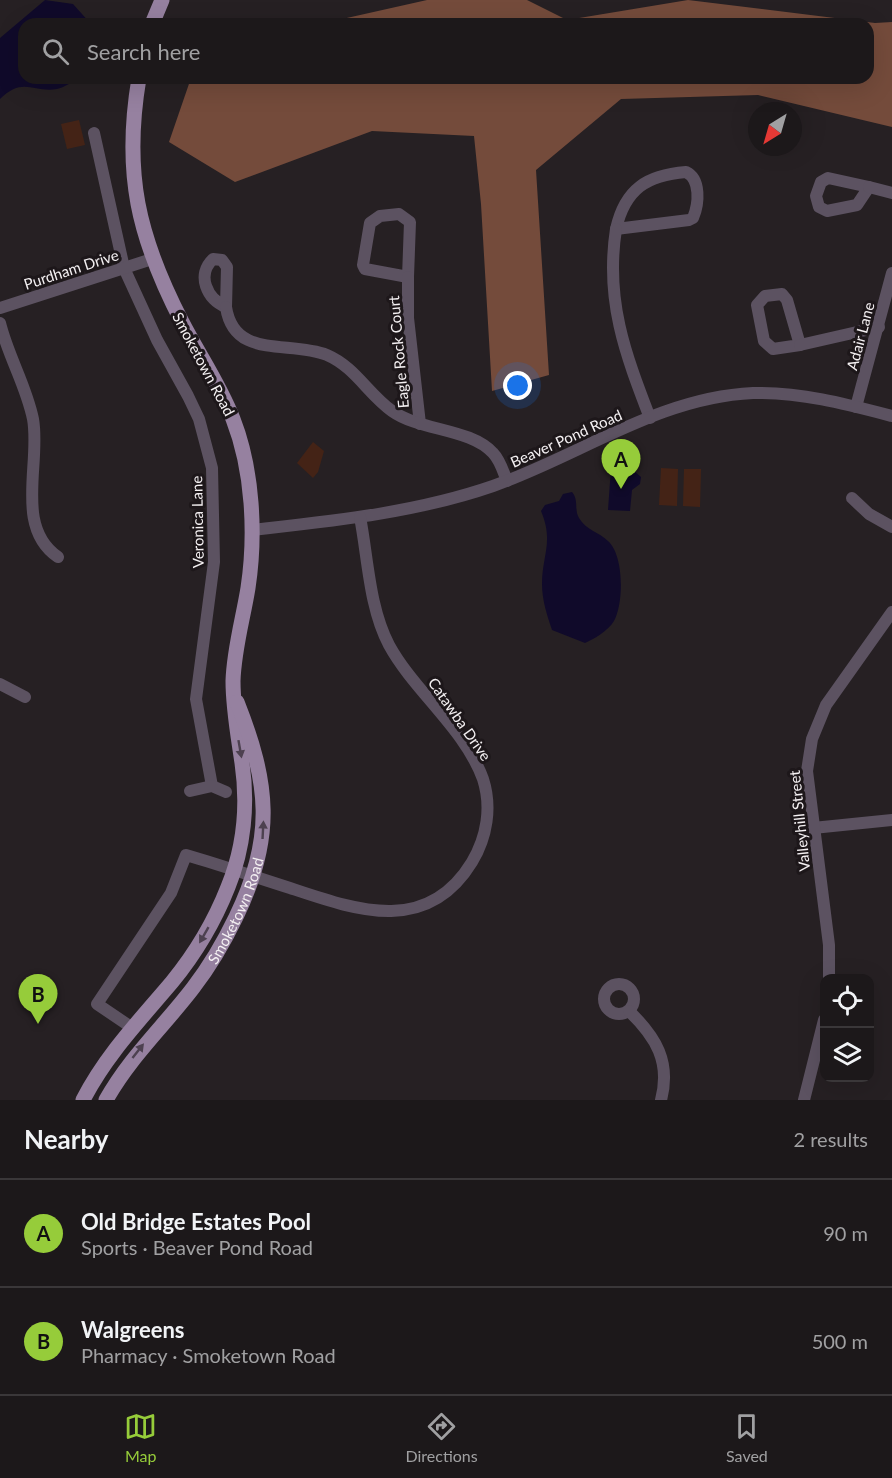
<!DOCTYPE html>
<html lang="en">
<head>
<meta charset="utf-8">
<style>
  body { margin:0; font-family:Lato,sans-serif; background:#252123; color:#f1f3f6 }
  .controls { position:absolute; right:18px; bottom:18px; display:grid; overflow:hidden; border-radius:12px; box-shadow:0 6px 24px #0002 }
  .controls button { width:54px; height:54px; display:grid; place-items:center; padding:0; border:0; border-bottom:2px solid #3a3739; background:#1c181a; color:#f1f3f6; font:30px sans-serif }
  .compass { position:absolute; left:748px; top:102px; width:54px; height:54px; border-radius:50%; background:#1c181a; box-shadow:0 6px 24px #0002; rotate:217deg }
  .you { position:absolute; left:518px; top:386px; width:21px; height:21px; margin:-15px; border:4px solid #fff; border-radius:50%; background:#1a73e8; box-shadow:0 0 0 9px #1a73e833 }
  .badge { display:grid; place-items:center; width:39px; height:39px; border-radius:50%; background:#96cc3a; color:#111; font-size:20px; font-weight:700 }
  .pin { position:absolute; translate:-50% -50px; filter:drop-shadow(0 2px 3px #0008) }
  .pin::after { content:''; position:absolute; top:32px; width:21px; height:18px; background:inherit; clip-path:polygon(0 0,100% 0,50% 100%) }
  .list { margin:0; padding:0; list-style:none }
  h2 { display:flex; justify-content:space-between; align-items:center; height:78px; margin:0; padding:0 24px; font-size:26px }
  h2 small { font-size:20px; font-weight:400; color:#a0a0a2 }
  .list li { display:grid; grid-template-columns:39px 1fr auto; gap:18px; align-items:center; box-sizing:border-box; height:108px; padding:0 24px; border-top:2px solid #3a3739 }
  .list b { display:block; font-size:22px; white-space:nowrap }
  .list p { margin:0; font-size:20px; white-space:nowrap; color:#a0a0a2 }
  .list em { font-size:20px; font-style:normal; color:#a0a0a2 }
  .icon { flex:none; width:33px; height:33px; fill:none; stroke:currentColor; stroke-width:2; stroke-linecap:round; stroke-linejoin:round }
  .map { position:relative; flex:none; width:892px; height:1100px; overflow:hidden }
  .search { position:absolute; background:#1c181a; box-shadow:0 6px 24px #0002; left:18px; right:18px; top:18px; height:66px; display:flex; align-items:center; gap:15px; box-sizing:border-box; padding:0 21px; border-radius:18px; color:#a0a0a2; font-size:22px }
  .sheet { height:294px; background:#1c181a }
  nav { display:flex; justify-content:space-around; align-items:center; box-sizing:border-box; height:84px; border-top:2px solid #3a3739; background:#1c181a; font-size:16px; color:#a0a0a2 }
  nav a { display:grid; justify-items:center; gap:3px }
  nav .on { color:#96cc3a }
  .map>svg:first-child { display:block }
  .green { fill:#442316 }
  .forest { fill:#744b3b }
  .water { fill:#100a2a }
  .lines { fill:none; stroke-linecap:round; stroke-linejoin:round }
  .minor { stroke:#5c5261; stroke-width:12 }
  .major { stroke:#9681a0; stroke-width:15 }
  .oneway { fill:#4d4150 }
  .labels { text-anchor:middle; dominant-baseline:central; stroke-width:6; stroke-linejoin:round; paint-order:stroke }
  .street-label { font-size:15px; fill:#f4f0f2; stroke:#1d171a }
</style>
</head>
<body>
<div class="map">
<svg width="892" height="1100" viewBox="0 0 892 1100">
  <rect width="100%" height="100%" fill="#262023"/>
  <!-- green -->
  <g class="green">
    <polygon points="79,120 85,145 67,149 61,124"/>
    <polygon points="313,442 324,451 318,472 313,478 297,463"/>
    <polygon points="661,468 678,469 677,506 659,505"/>
    <polygon points="684,469 701,469 700,507 683,506"/>
  </g>
  <!-- forest -->
  <polygon class="forest" points="427,0 527,0 567,20 688,0 875,23 892,22 892,127 758,95 621,99 536,170 549,375 492,391 481,204 474,136 372,131 235,182 169,142 191,78 868,78 868,24 320,24"/>
  <!-- water -->
  <g class="water">
    <path d="M45,0L73,4L91,24H24V78H79C73,81 64,88 57,89C33,93 23,76 0,99V38Z"/>
    <polygon points="611,468 633,470 641,477 640,484 632,490 630,511 608,510"/>
    <path d="M572,492C579,500 574,510 579,518C586,530 599,532 608,541C624,555 624,603 614,621C608,631 594,639 585,643L552,630C547,615 542,600 542,584C542,555 554,542 541,511L545,505L559,501L563,494Z"/>
  </g>
  <g class="lines">
    <!-- minor -->
    <g class="minor">
      <polyline points="94,133 124,268 157,340 188,396 199,419 212,468 214,562 196,699 212,786"/>
      <path d="M686,172C701,179 699,204 693,218L689,220L616,229C625,189 647,175 686,172Z"/>
      <polygon points="828,178 869,187 857,205 827,211 819,207 816,196 821,182"/>
      <polyline points="869,187 892,193"/>
      <polygon points="399,214 410,222 408,277 365,269 363,265 370,223 380,216"/>
      <path d="M616,229C605,300 625,353 650,418"/>
      <path d="M213,259L222,260L227,267L226,307C207,299 196,275 213,259Z"/>
      <polyline points="408,277 408,318 420,424"/>
      <polygon points="782,294 787,300 800,345 773,349 764,341 757,305 765,296"/>
      <path d="M226,307C234,360 289,340 327,355C355,367 368,394 392,411C420,431 470,428 493,453C500,460 503,471 507,481"/>
      <polyline points="0,308 152,259"/>
      <path d="M0,323C8,356 26,385 33,419C41,463 14,527 58,557"/>
      <polyline points="800,345 879,327"/>
      <polyline points="856,407 892,273"/>
      <polyline points="852,498 869,514 892,527"/>
      <path d="M251,530C332,521 415,513 493,486C579,456 659,397 753,393C801,392 846,404 892,416"/>
      <polyline points="0,684 25,697"/>
      <polyline points="190,791 212,786 226,792"/>
      <polyline points="813,828 892,820"/>
      <polyline points="829,978 829,945 807,771 812,739 826,705 892,612"/>
      <circle cx="619" cy="999" r="15"/>
      <path d="M629,1011C656,1037 671,1062 661,1100"/>
      <path d="M131,1027L97,1004L171,893L186,855C221,865 255,877 290,888C356,910 427,936 472,862C487,837 492,807 483,779C465,729 414,691 389,645C369,607 368,558 360,517"/>
      <polyline points="804,1100 824,1020"/>
    </g>
    <!-- major -->
    <g class="major">
      <polyline points="152,24 162,0"/>
      <path d="M83,1100C106,1055 140,1020 172,982C195,954 215,920 228,887C244,848 248,804 242,763C238,735 233,709 233,681C234,649 243,619 248,588C256,535 253,470 233,419C220,385 199,355 182,322C138,237 123,173 139,78"/>
      <path id="s1" d="M106,1100C130,1057 164,1026 193,988C210,966 224,942 236,917C275,837 269,783 237,702"/>
    </g>
  </g>
  <!-- one-way arrows -->
  <defs><path id="oneway-solid" d="M-6-.8H1V-3.2L6.5 0L1 3.2V.8H-6Z" transform="scale(1.5)"/></defs>
  <g class="oneway">
    <use href="#oneway-solid" transform="translate(240 749) rotate(80)"/>
    <use href="#oneway-solid" transform="translate(263 830) rotate(-87)"/>
    <use href="#oneway-solid" transform="translate(204 935) rotate(120)"/>
    <use href="#oneway-solid" transform="translate(138 1051) rotate(-52)"/>
  </g>
  <g class="labels">
    <!-- street labels -->
    <g class="street-label">
      <text transform="translate(71 269) rotate(-18)">Purdham Drive</text>
      <text transform="translate(860 336) rotate(-75)">Adair Lane</text>
      <text transform="translate(398 352) rotate(-95)">Eagle Rock Court</text>
      <text transform="translate(204 364) rotate(62)">Smoketown Road</text>
      <text transform="translate(566 438) rotate(-24)">Beaver Pond Road</text>
      <text transform="translate(197 522) rotate(-91)">Veronica Lane</text>
      <text transform="translate(460 719) rotate(55)">Catawba Drive</text>
      <text transform="translate(799 821) rotate(-96)">Valleyhill Street</text>
      <text stroke="none"><textPath href="#s1" startOffset="231">Smoketown Road</textPath></text>
    </g>
  </g>
</svg>
<div class="controls">
<button><svg class="icon" aria-label="locate" viewBox="0 0 24 24"><circle cx="12" cy="12" r="6"/><path d="M12 2v4M12 18v4M2 12h4M18 12h4"/></svg></button>
<button><svg class="icon" aria-label="layers" viewBox="0 0 24 24"><path d="M12 4l9 5-9 5-9-5zM3 14l9 5 9-5"/></svg></button>
</div>
<svg class="compass" viewBox="-18 -18 36 36"><path d="M0-13l5 13h-10z" fill="#e53935"/><path d="M0 13l5-13h-10z" fill="#a0a0a2"/></svg>
<div class="you"></div>
<div class="pin badge" style="left:621px;top:489px">A</div>
<div class="pin badge" style="left:38px;top:1024px">B</div>
<div class="search"><svg class="icon" aria-label="search" viewBox="0 0 24 24"><circle cx="10" cy="10" r="6"/><path d="M15 15l6 6"/></svg>Search here</div>
</div>
<section class="sheet">
<h2>Nearby<small>2 results</small></h2>
<ul class="list">
<li><span class="badge">A</span><div><b>Old Bridge Estates Pool</b><p>Sports · Beaver Pond Road</p></div><em>90 m</em></li>
<li><span class="badge">B</span><div><b>Walgreens</b><p>Pharmacy · Smoketown Road</p></div><em>500 m</em></li>
</ul>
</section>
<nav>
<a class="on"><svg class="icon" aria-label="map" viewBox="0 0 24 24"><path d="M3 6l6-2 6 2 6-2v14l-6 2-6-2-6 2zM9 4v14M15 6v14"/></svg>Map</a>
<a><svg class="icon" aria-label="directions" viewBox="0 0 24 24"><path d="M12 3l9 9-9 9-9-9zM9 14v-3h6M13 9l2 2-2 2"/></svg>Directions</a>
<a><svg class="icon" aria-label="saved" viewBox="0 0 24 24"><path d="M7 4h10v16l-5-4-5 4z"/></svg>Saved</a>
</nav>
</body>
</html>
